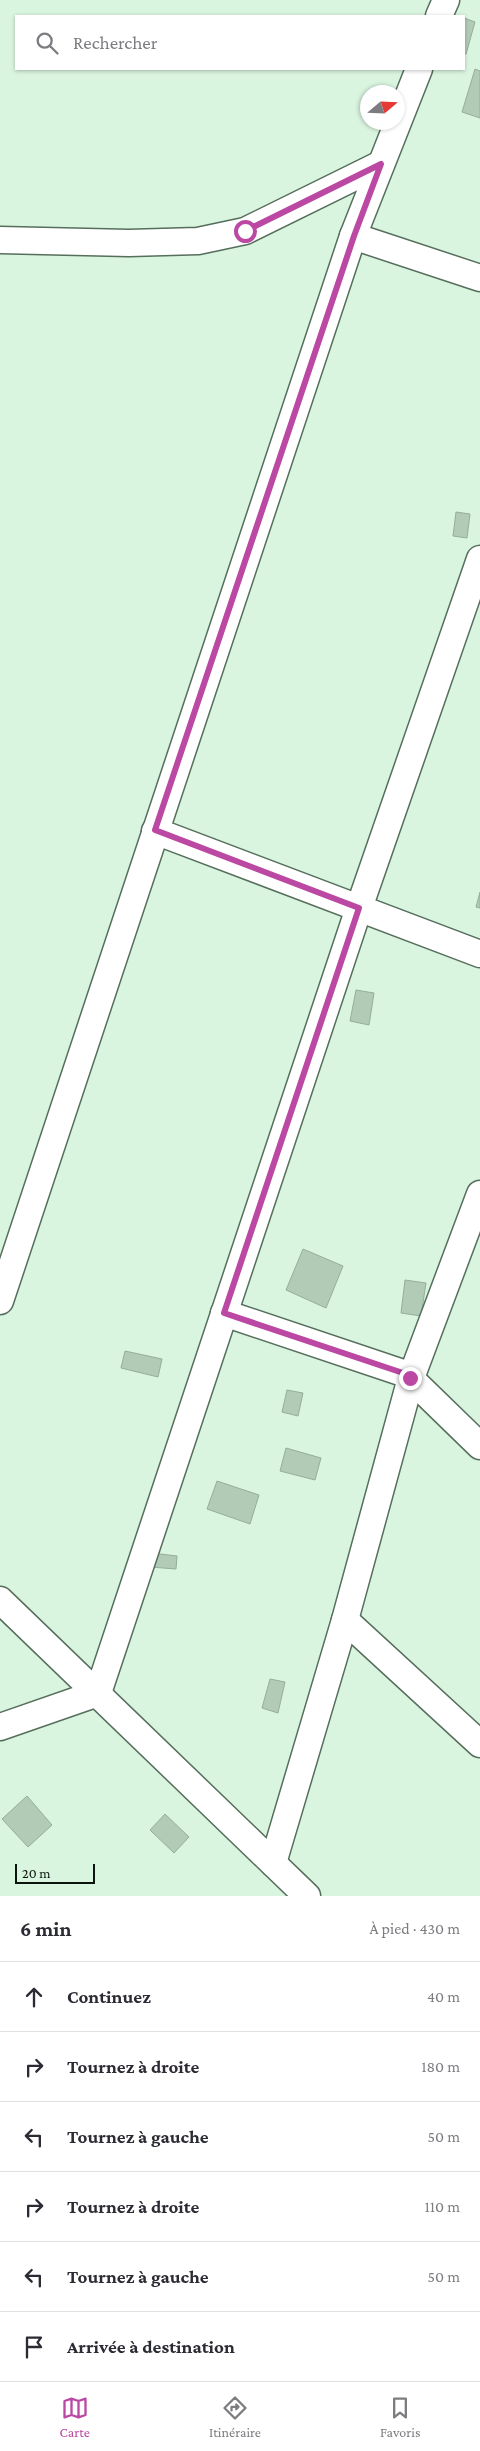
<!DOCTYPE html>
<html lang="fr">
<head>
<meta charset="utf-8">
<style>
  body { margin:0; font-family:"Crimson Pro",serif; background:#f7f7f7; color:#2b2b33 }
  .compass { position:absolute; left:360px; top:85px; width:45px; height:45px; border-radius:50%; background:#fff; box-shadow:0 1px 4px #0004; rotate:71deg }
  .scale { position:absolute; left:15px; bottom:12px; width:80px; box-sizing:border-box; padding-left:5px; border:2px solid #0b150e; border-top:0; font-size:14px; line-height:18px; white-space:nowrap; color:#0b150e; -webkit-text-stroke:4px #d9f4df; paint-order:stroke }
  .stop { position:absolute; width:15px; height:15px; margin:-11px; border:4px solid #bb48a2; border-radius:50%; background:#fff }
  .stop.end { background:#bb48a2; border-color:#fff; box-shadow:0 1px 5px #0008 }
  .list { margin:0; padding:0; list-style:none }
  h2 { display:flex; justify-content:space-between; align-items:center; height:65px; margin:0; padding:0 20px; font-size:21px }
  h2 small { font-size:16px; font-weight:400; color:#7c7c81 }
  .list li { display:grid; grid-template-columns:32px 1fr auto; gap:15px; align-items:center; box-sizing:border-box; height:70px; padding:0 20px; border-top:1px solid #e1e1e2 }
  .list b { display:block; font-size:19px; white-space:nowrap }
  .list em { font-size:16px; font-style:normal; color:#7c7c81 }
  .icon { flex:none; width:28px; height:28px; fill:none; stroke:currentColor; stroke-width:2; stroke-linecap:round; stroke-linejoin:round }
  .map { position:relative; flex:none; width:480px; height:1896px; overflow:hidden }
  .search { position:absolute; background:#fff; box-shadow:0 1px 4px #0004; left:15px; right:15px; top:15px; height:55px; display:flex; align-items:center; gap:12px; box-sizing:border-box; padding:0 18px; border-radius:0px; color:#7c7c81; font-size:19px }
  .sheet { height:485px; background:#fff }
  nav { display:flex; justify-content:space-around; align-items:center; box-sizing:border-box; height:70px; border-top:1px solid #e1e1e2; background:#fff; font-size:14px; color:#7c7c81 }
  nav a { display:grid; justify-items:center; gap:2px }
  nav .on { color:#bb48a2 }
  .map>svg:first-child { display:block }
  .building { fill:#b1cbb6; stroke:#94ae9a }
  .lines { fill:none; stroke-linecap:round; stroke-linejoin:round }
  .minor-casing { stroke:#566e5c; stroke-width:29 }
  .minor { stroke:#fff; stroke-width:26 }
  .route { stroke:#bb48a2; stroke-width:6 }
</style>
</head>
<body>
<div class="map">
<svg width="480" height="1896" viewBox="0 0 480 1896">
  <rect width="100%" height="100%" fill="#d9f4df"/>
  <!-- building -->
  <g class="building">
    <polygon points="464,18 475,22 466,54 464,54"/>
    <polygon points="475,69 480,71 480,118 462,112"/>
    <polygon points="456,512 470,514 467,538 453,536"/>
    <polygon points="480,892 480,908 476,907"/>
    <polygon points="356,990 374,993 369,1025 350,1021"/>
    <polygon points="303,1249 343,1266 326,1308 286,1290"/>
    <polygon points="405,1280 426,1283 421,1316 401,1313"/>
    <polygon points="125,1351 162,1359 158,1377 121,1368"/>
    <polygon points="287,1390 303,1393 298,1416 282,1412"/>
    <polygon points="286,1448 321,1458 315,1480 280,1471"/>
    <polygon points="217,1481 259,1495 250,1524 207,1509"/>
    <polygon points="152,1553 177,1556 176,1569 150,1567"/>
    <polygon points="270,1679 285,1682 278,1713 262,1708"/>
    <polygon points="27,1796 52,1825 28,1847 2,1819"/>
    <polygon points="165,1814 189,1837 174,1853 150,1830"/>
  </g>
  <g class="lines">
    <!-- minor casing -->
    <g class="minor-casing">
      <g id="minor">
        <polyline points="439,16 446,0"/>
        <polyline points="353,236 480,278"/>
        <polyline points="0,240 129,243 198,241 245,231 381,164"/>
        <polyline points="155,831 480,954"/>
        <polyline points="0,1301 353,236 419,69"/>
        <polyline points="224,1313 406,1374 480,1446"/>
        <polyline points="0,1600 307,1896"/>
        <polyline points="345,1620 480,1744"/>
        <polyline points="0,1727 98,1693 359,908 480,559"/>
        <polyline points="273,1863 345,1620 411,1378 480,1194"/>
      </g>
    </g>
    <!-- minor -->
    <use href="#minor" class="minor"/>
  </g>
  <g class="lines">
    <!-- route -->
    <polyline class="route" points="245,231 381,164 354,236 155,830 359,908 224,1313 406,1374 410,1378"/>
  </g>
</svg>
<svg class="compass" viewBox="-18 -18 36 36"><path d="M0-13l5 13h-10z" fill="#e53935"/><path d="M0 13l5-13h-10z" fill="#7c7c81"/></svg>
<div class="scale">20 m</div>
<div class="stop" style="left:245px;top:231px"></div>
<div class="stop end" style="left:410px;top:1378px"></div>
<div class="search"><svg class="icon" aria-label="search" viewBox="0 0 24 24"><circle cx="10" cy="10" r="6"/><path d="M15 15l6 6"/></svg>Rechercher</div>
</div>
<section class="sheet">
<h2>6 min<small>À pied · 430 m</small></h2>
<ul class="list">
<li><svg class="icon" aria-label="ahead" viewBox="0 0 24 24"><path d="M12 20V5M6 11l6-6 6 6"/></svg><div><b>Continuez</b></div><em>40 m</em></li>
<li><svg class="icon" aria-label="right" viewBox="0 0 24 24"><path d="M7 20v-9h11M14 6l5 5-5 5"/></svg><div><b>Tournez à droite</b></div><em>180 m</em></li>
<li><svg class="icon" aria-label="left" viewBox="0 0 24 24"><path d="M17 20v-9H6M10 6l-5 5 5 5"/></svg><div><b>Tournez à gauche</b></div><em>50 m</em></li>
<li><svg class="icon" aria-label="right" viewBox="0 0 24 24"><path d="M7 20v-9h11M14 6l5 5-5 5"/></svg><div><b>Tournez à droite</b></div><em>110 m</em></li>
<li><svg class="icon" aria-label="left" viewBox="0 0 24 24"><path d="M17 20v-9H6M10 6l-5 5 5 5"/></svg><div><b>Tournez à gauche</b></div><em>50 m</em></li>
<li><svg class="icon" aria-label="arrive" viewBox="0 0 24 24"><path d="M6 21V4h12l-3 4 3 4H6"/></svg><div><b>Arrivée à destination</b></div></li>
</ul>
</section>
<nav>
<a class="on"><svg class="icon" aria-label="map" viewBox="0 0 24 24"><path d="M3 6l6-2 6 2 6-2v14l-6 2-6-2-6 2zM9 4v14M15 6v14"/></svg>Carte</a>
<a><svg class="icon" aria-label="directions" viewBox="0 0 24 24"><path d="M12 3l9 9-9 9-9-9zM9 14v-3h6M13 9l2 2-2 2"/></svg>Itinéraire</a>
<a><svg class="icon" aria-label="saved" viewBox="0 0 24 24"><path d="M7 4h10v16l-5-4-5 4z"/></svg>Favoris</a>
</nav>
</body>
</html>
